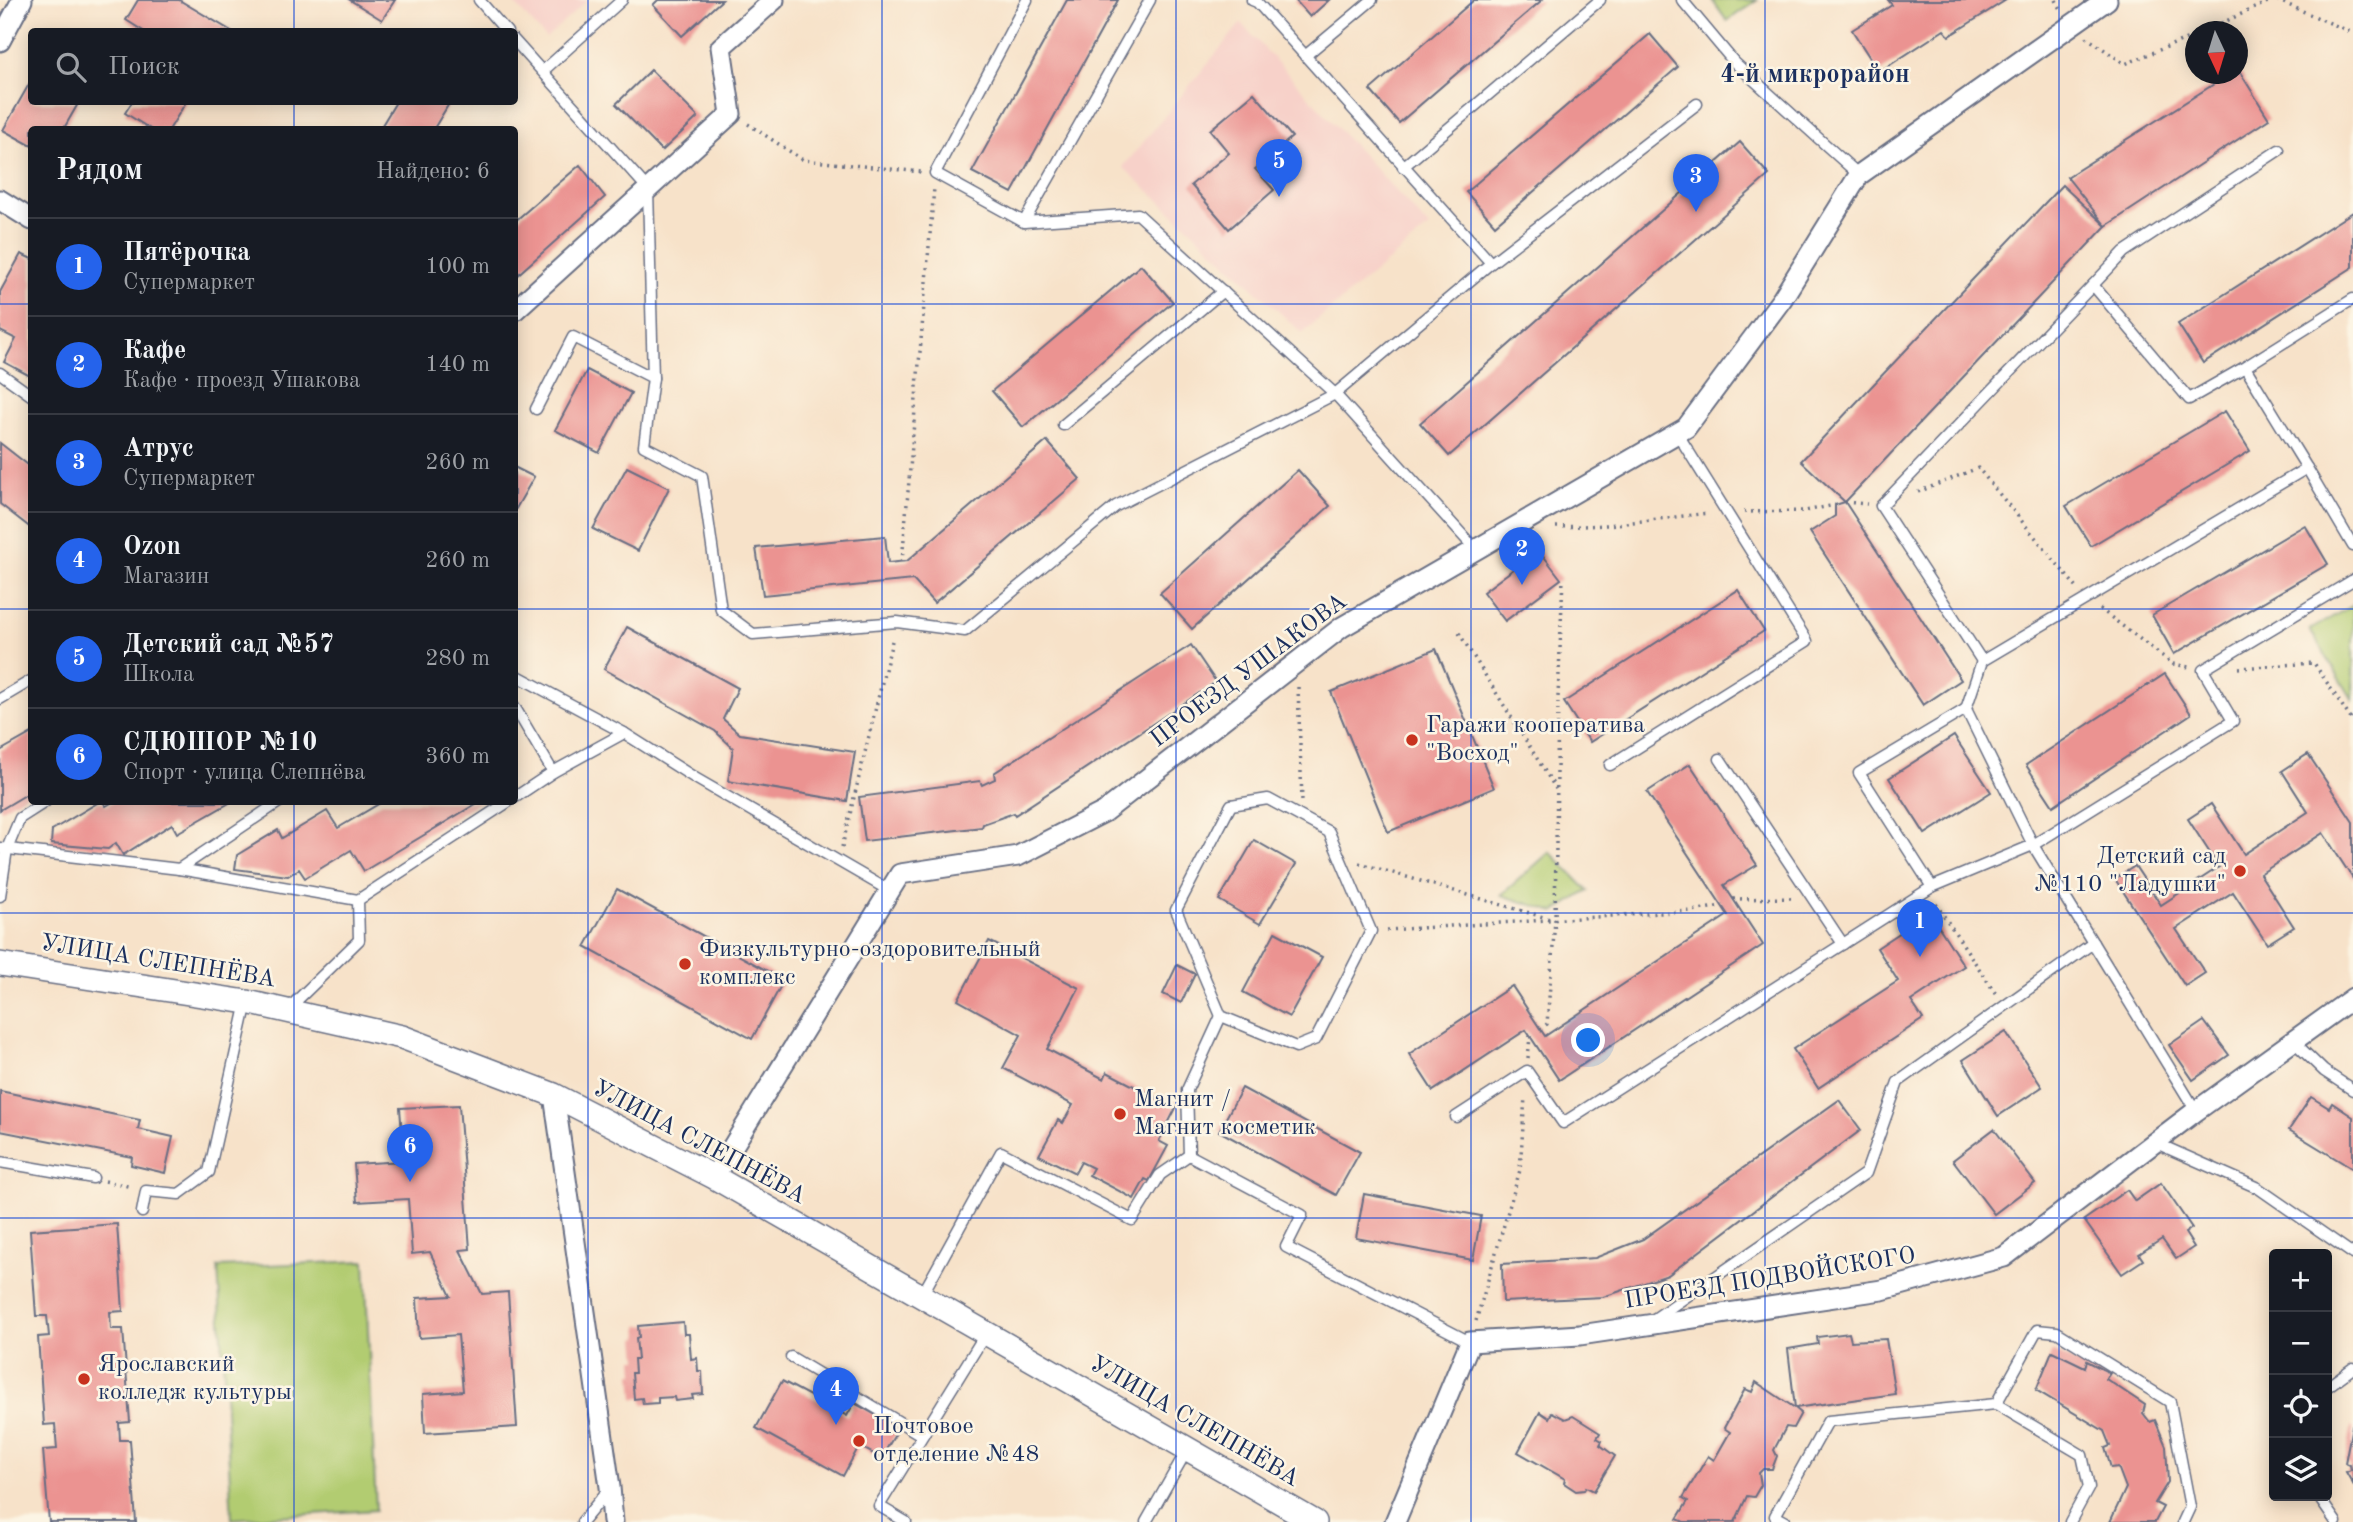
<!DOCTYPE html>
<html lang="ru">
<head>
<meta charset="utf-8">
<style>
  body { margin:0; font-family:"Old Standard TT",serif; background:#20242c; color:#f1f3f6 }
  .controls { position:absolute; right:21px; bottom:21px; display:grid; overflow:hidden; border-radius:7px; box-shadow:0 4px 18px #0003 }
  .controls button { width:63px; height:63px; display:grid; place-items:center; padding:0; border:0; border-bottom:2px solid #363941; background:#171b24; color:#f1f3f6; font:35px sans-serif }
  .compass { position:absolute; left:2185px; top:21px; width:63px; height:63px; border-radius:50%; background:#171b24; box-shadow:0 4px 18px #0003; rotate:176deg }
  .you { position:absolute; left:1589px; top:1041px; width:24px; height:24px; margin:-18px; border:5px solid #fff; border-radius:50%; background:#1a73e8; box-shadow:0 0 0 10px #1a73e833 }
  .badge { display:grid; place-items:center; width:46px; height:46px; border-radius:50%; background:#2563eb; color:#fff; font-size:23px; font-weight:700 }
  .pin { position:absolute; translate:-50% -58px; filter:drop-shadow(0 2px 4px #0008) }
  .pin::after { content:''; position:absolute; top:37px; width:24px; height:21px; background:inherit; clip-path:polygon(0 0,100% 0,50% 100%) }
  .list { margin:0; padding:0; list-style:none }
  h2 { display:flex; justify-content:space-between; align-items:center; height:91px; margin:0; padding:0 28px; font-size:30px }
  h2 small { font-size:23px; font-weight:400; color:#9ea1a6 }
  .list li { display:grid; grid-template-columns:46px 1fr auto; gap:21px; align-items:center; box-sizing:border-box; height:98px; padding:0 28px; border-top:2px solid #363941 }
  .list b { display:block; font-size:26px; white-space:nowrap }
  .list p { margin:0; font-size:23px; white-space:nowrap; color:#9ea1a6 }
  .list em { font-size:23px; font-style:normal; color:#9ea1a6 }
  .icon { flex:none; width:38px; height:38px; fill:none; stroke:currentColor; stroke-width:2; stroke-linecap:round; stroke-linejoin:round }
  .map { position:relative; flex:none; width:2353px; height:1522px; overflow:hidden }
  .search { position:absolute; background:#171b24; box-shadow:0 4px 18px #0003; left:28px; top:28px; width:490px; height:77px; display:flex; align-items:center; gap:18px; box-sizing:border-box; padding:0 24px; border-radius:7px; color:#9ea1a6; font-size:26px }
  .panel { position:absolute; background:#171b24; box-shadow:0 4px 18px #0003; left:28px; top:126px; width:490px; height:679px; border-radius:7px }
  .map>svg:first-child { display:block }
  .built { fill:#f7d1c9 }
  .green { fill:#b2cc71; stroke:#667e68; stroke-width:2 }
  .building { fill:#eb9391 }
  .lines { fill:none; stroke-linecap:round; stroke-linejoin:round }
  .service-casing { stroke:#686e83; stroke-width:13 }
  .minor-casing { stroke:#686e83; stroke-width:23 }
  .tertiary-casing { stroke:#686e83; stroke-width:26 }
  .path { stroke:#686e83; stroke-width:3.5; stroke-dasharray:2 5; stroke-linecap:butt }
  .service { stroke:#fff; stroke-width:10 }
  .minor { stroke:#fff; stroke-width:19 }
  .tertiary { stroke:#fff; stroke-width:23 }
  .grid { fill:none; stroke:#1d4ed8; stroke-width:2; stroke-opacity:0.55 }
  .poi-dot { fill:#c8321e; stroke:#fcf5e5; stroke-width:2.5 }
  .labels { text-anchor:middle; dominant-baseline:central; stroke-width:5; stroke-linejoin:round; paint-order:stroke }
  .street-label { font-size:24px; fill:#1b2f5e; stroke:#fcf5e5 }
  .poi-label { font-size:24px; fill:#1b2f5e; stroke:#fcf5e5; text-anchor:start }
  .neighbourhood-label { font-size:26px; font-weight:bold; fill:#1b2f5e; stroke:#fcf5e5 }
</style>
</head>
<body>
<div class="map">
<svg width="2353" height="1522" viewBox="0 0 2353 1522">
  <rect width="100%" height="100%" fill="#fcf5e5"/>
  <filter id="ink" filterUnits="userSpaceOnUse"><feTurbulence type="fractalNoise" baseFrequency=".0143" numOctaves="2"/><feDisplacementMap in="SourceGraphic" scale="14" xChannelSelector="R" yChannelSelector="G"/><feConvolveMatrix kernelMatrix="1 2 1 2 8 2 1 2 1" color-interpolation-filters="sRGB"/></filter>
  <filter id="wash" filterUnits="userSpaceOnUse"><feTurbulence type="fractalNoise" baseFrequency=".00686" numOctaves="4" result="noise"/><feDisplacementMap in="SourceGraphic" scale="28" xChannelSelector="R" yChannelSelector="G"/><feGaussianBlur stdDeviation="1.57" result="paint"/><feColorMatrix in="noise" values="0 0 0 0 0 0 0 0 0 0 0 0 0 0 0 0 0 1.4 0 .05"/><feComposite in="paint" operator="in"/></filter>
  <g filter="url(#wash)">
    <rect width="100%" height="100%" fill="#f7e2c9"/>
    <!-- built -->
    <g class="built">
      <polygon points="511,0 588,0 546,38"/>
      <polygon points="1241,23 1429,227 1302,333 1123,167"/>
    </g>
    <!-- green -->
    <g class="green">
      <polygon points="1712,0 1757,0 1727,21"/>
      <polygon points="2353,605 2353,700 2310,630"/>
      <polygon points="1550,852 1588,891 1554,912 1501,895"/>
      <polygon points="365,1261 376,1510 232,1519 218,1267"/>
    </g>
    <g id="blocks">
      <!-- building -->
      <g class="building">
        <polygon points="138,0 179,0 233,32 145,32 126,20"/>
        <polygon points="350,0 395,0 382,20"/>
        <polygon points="658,0 722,0 682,36 653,5"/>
        <polygon points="1067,0 1118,0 1012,193 972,172"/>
        <polygon points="1295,0 1329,0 1310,17"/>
        <polygon points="1474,0 1542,0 1399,123 1370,90"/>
        <polygon points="1888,0 2006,0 1949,36 1944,30 1879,72 1852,30 1892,5"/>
        <polygon points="1650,34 1678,67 1495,225 1466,192"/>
        <polygon points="2238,69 2269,119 2106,226 2067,177 2230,74 2238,74"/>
        <polygon points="651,70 698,117 662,151 616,104"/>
        <polygon points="32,79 32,102 79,102 63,130 32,130 32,146 3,130"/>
        <polygon points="1254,93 1292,137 1255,169 1274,190 1229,229 1191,185 1229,153 1210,130"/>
        <polygon points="132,102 186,102 169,130 152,130 125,113"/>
        <polygon points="396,102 450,102 433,130 379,130"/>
        <polygon points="1740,142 1769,175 1449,456 1420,423"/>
        <polygon points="580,165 605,197 514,278 514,222"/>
        <polygon points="2062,185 2106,226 1845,502 1801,461"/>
        <polygon points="2353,212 2353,267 2203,363 2178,324"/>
        <polygon points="21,254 32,259 32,377 4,362 16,339 0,331 0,292"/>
        <polygon points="1141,265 1173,302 1023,427 992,391"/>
        <polygon points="587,370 631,393 599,453 555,430"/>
        <polygon points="2225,411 2250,451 2091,546 2066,506"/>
        <polygon points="1047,441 1080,479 934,603 913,580 763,595 756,548 885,536 888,563 907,561"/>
        <polygon points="0,443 32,468 32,529 0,504"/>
        <polygon points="514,467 534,477 514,512"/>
        <polygon points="627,467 669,488 638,551 593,529"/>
        <polygon points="1298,470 1330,506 1192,629 1160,593"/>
        <polygon points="1845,502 1961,680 1923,705 1810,532 1835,516 1835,505"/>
        <polygon points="2305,525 2328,564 2174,654 2152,615"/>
        <polygon points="1539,550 1561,579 1505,621 1483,592"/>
        <polygon points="1738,590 1764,631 1590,742 1564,702"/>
        <polygon points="627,627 738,688 723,719 740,734 855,752 847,801 728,781 733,748 715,731 604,669"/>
        <polygon points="1191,645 1216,682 1015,815 1014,813 983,824 982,827 865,841 859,797 980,781 982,785 995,779 994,773"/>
        <polygon points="1436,649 1494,788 1388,832 1331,692"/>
        <polygon points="2165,674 2191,714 2053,806 2026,765"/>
        <polygon points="32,733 32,791 0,810 0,751"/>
        <polygon points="1954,736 1991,792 1925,834 1889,778"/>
        <polygon points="2308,754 2353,822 2353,879 2323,833 2260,874 2294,927 2267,944 2233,892 2176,929 2205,973 2185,986 2115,879 2135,866 2161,905 2219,867 2188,819 2211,804 2244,854 2308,812 2282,771"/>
        <polygon points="1690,764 1757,865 1724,885 1763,945 1559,1080 1526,1030 1433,1091 1409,1054 1512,986 1545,1036 1728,915 1647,792"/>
        <polygon points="99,802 103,802 106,806 113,802 231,802 177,833 172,824 123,855 116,843 108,849 51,844 52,830"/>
        <polygon points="382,802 479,802 364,871 351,850 305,878 299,869 288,876 235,869 237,855 278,830 282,838 327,811 338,828"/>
        <polygon points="1254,840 1296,864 1260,924 1219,900"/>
        <polygon points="617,889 784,980 752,1039 585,947"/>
        <polygon points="1930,913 1964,966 1911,1001 1923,1019 1818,1088 1793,1049 1898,981 1877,948"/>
        <polygon points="1275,932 1322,957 1289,1017 1243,992"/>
        <polygon points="989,941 1079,988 1047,1049 1104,1079 1107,1072 1176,1108 1159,1141 1168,1146 1149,1181 1145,1179 1134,1199 1089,1175 1093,1168 1081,1162 1075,1173 1039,1155 1058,1120 1063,1123 1073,1105 1003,1068 1021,1035 958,1000"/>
        <polygon points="1177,965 1195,974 1181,1003 1163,994"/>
        <polygon points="2204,1021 2229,1055 2193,1080 2169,1045"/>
        <polygon points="2006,1032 2042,1087 1998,1116 1963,1060"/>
        <polygon points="1242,1088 1360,1152 1336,1195 1219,1131"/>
        <polygon points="0,1091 140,1120 138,1129 173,1137 165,1173 131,1165 132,1157 0,1131"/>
        <polygon points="2311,1097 2329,1108 2332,1103 2353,1117 2353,1169 2289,1130"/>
        <polygon points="1839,1100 1861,1130 1668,1275 1603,1297 1503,1302 1502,1264 1595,1258 1643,1239"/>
        <polygon points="459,1105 470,1249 460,1250 482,1294 508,1292 517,1427 425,1433 423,1394 463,1391 458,1335 419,1338 417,1298 451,1296 430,1252 412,1254 408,1199 357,1202 354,1164 404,1161 400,1108"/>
        <polygon points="1994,1129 2035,1183 1994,1214 1953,1160"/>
        <polygon points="2161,1183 2192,1228 2185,1233 2194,1247 2176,1259 2162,1239 2139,1254 2143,1260 2122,1274 2084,1220 2127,1190 2135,1201"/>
        <polygon points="1364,1194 1481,1216 1473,1260 1356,1238"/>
        <polygon points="117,1224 123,1311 110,1312 111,1329 123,1329 130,1422 119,1423 120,1440 130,1440 136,1522 49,1522 43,1450 57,1449 55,1424 44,1425 38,1337 49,1336 47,1316 36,1316 30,1230"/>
        <polygon points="683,1322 684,1334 689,1334 691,1359 697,1358 698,1371 702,1371 703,1394 692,1395 693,1399 675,1401 674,1397 658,1398 658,1403 643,1404 642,1398 634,1399 632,1373 635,1373 634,1359 638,1359 636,1338 639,1337 638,1326"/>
        <polygon points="1849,1333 1851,1341 1886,1339 1895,1394 1795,1408 1801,1413 1793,1428 1786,1427 1774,1450 1777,1456 1772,1469 1763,1469 1759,1473 1761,1485 1754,1497 1747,1496 1735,1522 1684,1522 1677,1519 1688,1501 1683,1498 1708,1456 1714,1460 1730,1432 1724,1428 1745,1389 1752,1392 1756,1382 1795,1408 1788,1349 1818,1344 1817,1337"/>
        <polygon points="2052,1351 2085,1367 2087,1361 2110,1373 2106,1379 2145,1405 2143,1413 2150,1422 2155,1420 2166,1446 2168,1482 2155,1503 2163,1507 2155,1522 2110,1522 2126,1488 2118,1467 2111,1468 2105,1448 2110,1446 2104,1431 2036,1390"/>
        <polygon points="782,1381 847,1416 854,1403 899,1428 881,1458 859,1446 843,1476 756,1428"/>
        <polygon points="1540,1412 1549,1418 1552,1412 1565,1419 1573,1416 1600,1433 1597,1438 1602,1441 1600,1445 1615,1456 1594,1491 1586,1487 1584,1490 1576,1491 1564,1483 1565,1479 1518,1452"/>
        <polygon points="2352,1426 2353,1427 2353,1484 2346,1472 2351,1470 2350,1465 2345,1463"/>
      </g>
    </g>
  </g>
  <g filter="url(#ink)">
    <use href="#blocks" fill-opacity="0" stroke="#686e83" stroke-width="2"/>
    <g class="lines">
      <!-- service casing -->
      <g class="service-casing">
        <g id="service">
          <polyline points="479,0 507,32"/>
          <polyline points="1027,0 935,173 1024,222 1138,214 1335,394 1475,549"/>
          <polyline points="1252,0 1257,2 1491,263"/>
          <polyline points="1682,0 1734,62 1859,175"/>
          <polyline points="514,40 648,189 653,378"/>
          <polyline points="1305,56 1372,0"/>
          <polyline points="543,71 622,0"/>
          <polyline points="1403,167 1600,0"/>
          <polyline points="1024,222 1150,0"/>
          <polyline points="2093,285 2124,252 2279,150"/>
          <polyline points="2245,367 2307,468 1982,661 1881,506 2093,285 2189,399 2245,367 2353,299"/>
          <polyline points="0,373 32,396"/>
          <polyline points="536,409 573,337 653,378 644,446 702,476 721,610 753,634 897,622 965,631 1116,506 1335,394 1491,263 1697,104"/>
          <polyline points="1063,425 1223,291"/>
          <polyline points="2307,468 2353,546"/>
          <polyline points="1982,661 1966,709 2033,845 2093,943"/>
          <polyline points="514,674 624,733 695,778 890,891"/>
          <polyline points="0,699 32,680"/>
          <polyline points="514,706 553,772"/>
          <polyline points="1966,709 1859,773 1932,887 2033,845 2233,721 2203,670 2353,580"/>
          <polyline points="1720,759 1843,944"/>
          <polyline points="1610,765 1807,641 1677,433"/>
          <polyline points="514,798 553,772 624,733"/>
          <polygon points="1268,799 1329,832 1371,931 1316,1039 1296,1047 1221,1016 1176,910 1231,805"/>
          <polyline points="0,848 179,869 358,900"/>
          <polyline points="179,869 279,802"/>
          <polyline points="0,896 7,849 20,818 45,802"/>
          <polyline points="287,1010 359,940 358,900 508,802"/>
          <polyline points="1221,1016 1187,1090 1189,1155 1302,1215 1286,1247 1470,1342"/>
          <polyline points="2294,1042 2324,1071 2353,1090"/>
          <polyline points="1456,1117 1527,1071 1563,1123 1932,887"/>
          <polyline points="2156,1143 2258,1188 2353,1254"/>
          <polyline points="0,1162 93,1178"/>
          <polyline points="142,1212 146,1191 179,1194 209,1172 247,1002"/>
          <polyline points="922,1295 1001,1152 1132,1220 1160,1175 1189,1155"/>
          <polyline points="1654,1319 1866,1173 1898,1082 2093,943 2196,1111"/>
          <polyline points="791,1357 921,1435"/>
          <polyline points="2327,1387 2353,1368"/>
          <polyline points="2318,1496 2336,1522"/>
          <polyline points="582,1522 610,1488"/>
          <polyline points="906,1522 879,1506 986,1333"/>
          <polyline points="1146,1522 1187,1450"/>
          <polyline points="1786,1522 1775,1516 1828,1421 1996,1404"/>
          <polyline points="2070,1522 2089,1487 2082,1455 1996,1404 2037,1330 2057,1332 2170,1402 2190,1507 2183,1522"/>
        </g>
      </g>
      <!-- minor casing -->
      <g class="minor-casing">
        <g id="minor">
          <polyline points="0,41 22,0"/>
          <polyline points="0,200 32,220"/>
          <polyline points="514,311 731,114 721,47 774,0"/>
          <polyline points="554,1095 610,1487 613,1522"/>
          <polyline points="714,1177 900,874 1018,856 1104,812 1342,627 1686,428 1782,299 1859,175 2107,0"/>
          <polyline points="1395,1522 1470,1342 1580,1335 1882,1290 2004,1257 2196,1111 2353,998"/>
        </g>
      </g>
      <!-- tertiary casing -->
      <g class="tertiary-casing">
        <polyline id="tertiary" points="0,964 247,1002 402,1037 554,1095 714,1177 1315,1522"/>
      </g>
      <!-- path -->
      <g class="path">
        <polyline points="2056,0 2061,9"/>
        <polyline points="2277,0 2353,33"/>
        <polyline points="2202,32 2272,0"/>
        <polyline points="2086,37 2125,64 2196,35"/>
        <polyline points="748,124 803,160 921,172"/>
        <polyline points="1918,492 1978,468 2077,588"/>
        <polyline points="1845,502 1867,504"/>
        <polyline points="1744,512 1805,511 1835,505"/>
        <polyline points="1556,527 1608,525 1709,513"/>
        <polyline points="902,562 934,188"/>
        <polyline points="2100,609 2173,664 2189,667"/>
        <polyline points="1459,633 1556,789"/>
        <polyline points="2239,668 2314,663 2353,722"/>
        <polyline points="1298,687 1302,801"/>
        <polyline points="842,847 893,637"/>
        <polyline points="1359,863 1550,919"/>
        <polyline points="1733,899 1794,898"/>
        <polyline points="1936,904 1996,994"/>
        <polyline points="1387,930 1692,911 1722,906"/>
        <polyline points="1540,1029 1547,1024 1555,920 1558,697 1563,578"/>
        <polyline points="1528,1058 1530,1036"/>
        <polyline points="105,1181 132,1187"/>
        <polyline points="1476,1321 1520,1170 1525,1097"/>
      </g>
      <!-- service -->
      <use href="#service" class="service"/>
      <!-- minor -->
      <use href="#minor" class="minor"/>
      <!-- tertiary -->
      <use href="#tertiary" class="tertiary"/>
    </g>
  </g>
  <!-- grid -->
  <path class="grid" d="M294,0V32M588,0V1522M882,0V1522M1176,0V1522M1471,0V1522M1765,0V1522M2059,0V1522M294,102V130M0,304H32M514,304H2353M0,609H32M514,609H2353M294,802V1522M0,913H2353M0,1218H2353"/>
  <!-- markers -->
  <g class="poi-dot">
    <circle cx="1412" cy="740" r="7"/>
    <circle cx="2240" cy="871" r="7"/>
    <circle cx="685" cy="964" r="7"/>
    <circle cx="1120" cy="1114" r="7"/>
    <circle cx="84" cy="1379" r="7"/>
    <circle cx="859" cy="1441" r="7"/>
  </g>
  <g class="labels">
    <!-- street labels -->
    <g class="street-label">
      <text transform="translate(1249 671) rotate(-37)">ПРОЕЗД УШАКОВА</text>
      <text transform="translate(158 962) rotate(9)">УЛИЦА СЛЕПНЁВА</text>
      <text transform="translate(699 1143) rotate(28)">УЛИЦА СЛЕПНЁВА</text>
      <text transform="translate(1770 1279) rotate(-9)">ПРОЕЗД ПОДВОЙСКОГО</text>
      <text transform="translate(1194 1422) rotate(30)">УЛИЦА СЛЕПНЁВА</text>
    </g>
    <!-- poi labels -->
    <g class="poi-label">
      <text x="1426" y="726">Гаражи кооператива<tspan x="1426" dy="28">"Восход"</tspan></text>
      <text x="2226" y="857" text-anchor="end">Детский сад<tspan x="2226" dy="28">№110 "Ладушки"</tspan></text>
      <text x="699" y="950">Физкультурно-оздоровительный<tspan x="699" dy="28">комплекс</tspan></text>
      <text x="1134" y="1100">Магнит /<tspan x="1134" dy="28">Магнит косметик</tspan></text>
      <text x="98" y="1365">Ярославский<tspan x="98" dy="28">колледж культуры</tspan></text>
      <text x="873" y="1427">Почтовое<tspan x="873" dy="28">отделение №48</tspan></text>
    </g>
    <!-- neighbourhood labels -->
    <g class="neighbourhood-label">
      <text x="1815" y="75">4-й микрорайон</text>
    </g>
  </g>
</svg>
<div class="controls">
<button>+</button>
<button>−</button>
<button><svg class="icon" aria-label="locate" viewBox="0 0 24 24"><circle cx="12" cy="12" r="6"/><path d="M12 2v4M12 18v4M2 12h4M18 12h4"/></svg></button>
<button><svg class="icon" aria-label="layers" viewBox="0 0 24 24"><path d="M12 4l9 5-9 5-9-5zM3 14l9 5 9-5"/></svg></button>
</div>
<svg class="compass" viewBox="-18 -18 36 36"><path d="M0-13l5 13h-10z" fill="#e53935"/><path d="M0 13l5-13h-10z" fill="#9ea1a6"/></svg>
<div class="you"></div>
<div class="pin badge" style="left:1920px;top:957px">1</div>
<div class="pin badge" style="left:1522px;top:585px">2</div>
<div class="pin badge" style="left:1696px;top:212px">3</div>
<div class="pin badge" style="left:836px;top:1425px">4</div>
<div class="pin badge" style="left:1279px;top:197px">5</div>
<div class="pin badge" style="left:410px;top:1182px">6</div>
<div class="search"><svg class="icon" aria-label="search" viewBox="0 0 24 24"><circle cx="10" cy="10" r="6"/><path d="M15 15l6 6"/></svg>Поиск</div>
<section class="panel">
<h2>Рядом<small>Найдено: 6</small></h2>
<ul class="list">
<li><span class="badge">1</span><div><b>Пятёрочка</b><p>Супермаркет</p></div><em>100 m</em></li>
<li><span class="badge">2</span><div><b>Кафе</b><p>Кафе · проезд Ушакова</p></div><em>140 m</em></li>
<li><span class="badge">3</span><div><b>Атрус</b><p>Супермаркет</p></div><em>260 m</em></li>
<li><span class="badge">4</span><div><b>Ozon</b><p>Магазин</p></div><em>260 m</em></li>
<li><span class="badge">5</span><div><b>Детский сад №57</b><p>Школа</p></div><em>280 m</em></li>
<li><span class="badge">6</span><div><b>СДЮШОР №10</b><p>Спорт · улица Слепнёва</p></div><em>360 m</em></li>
</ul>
</section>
</div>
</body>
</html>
